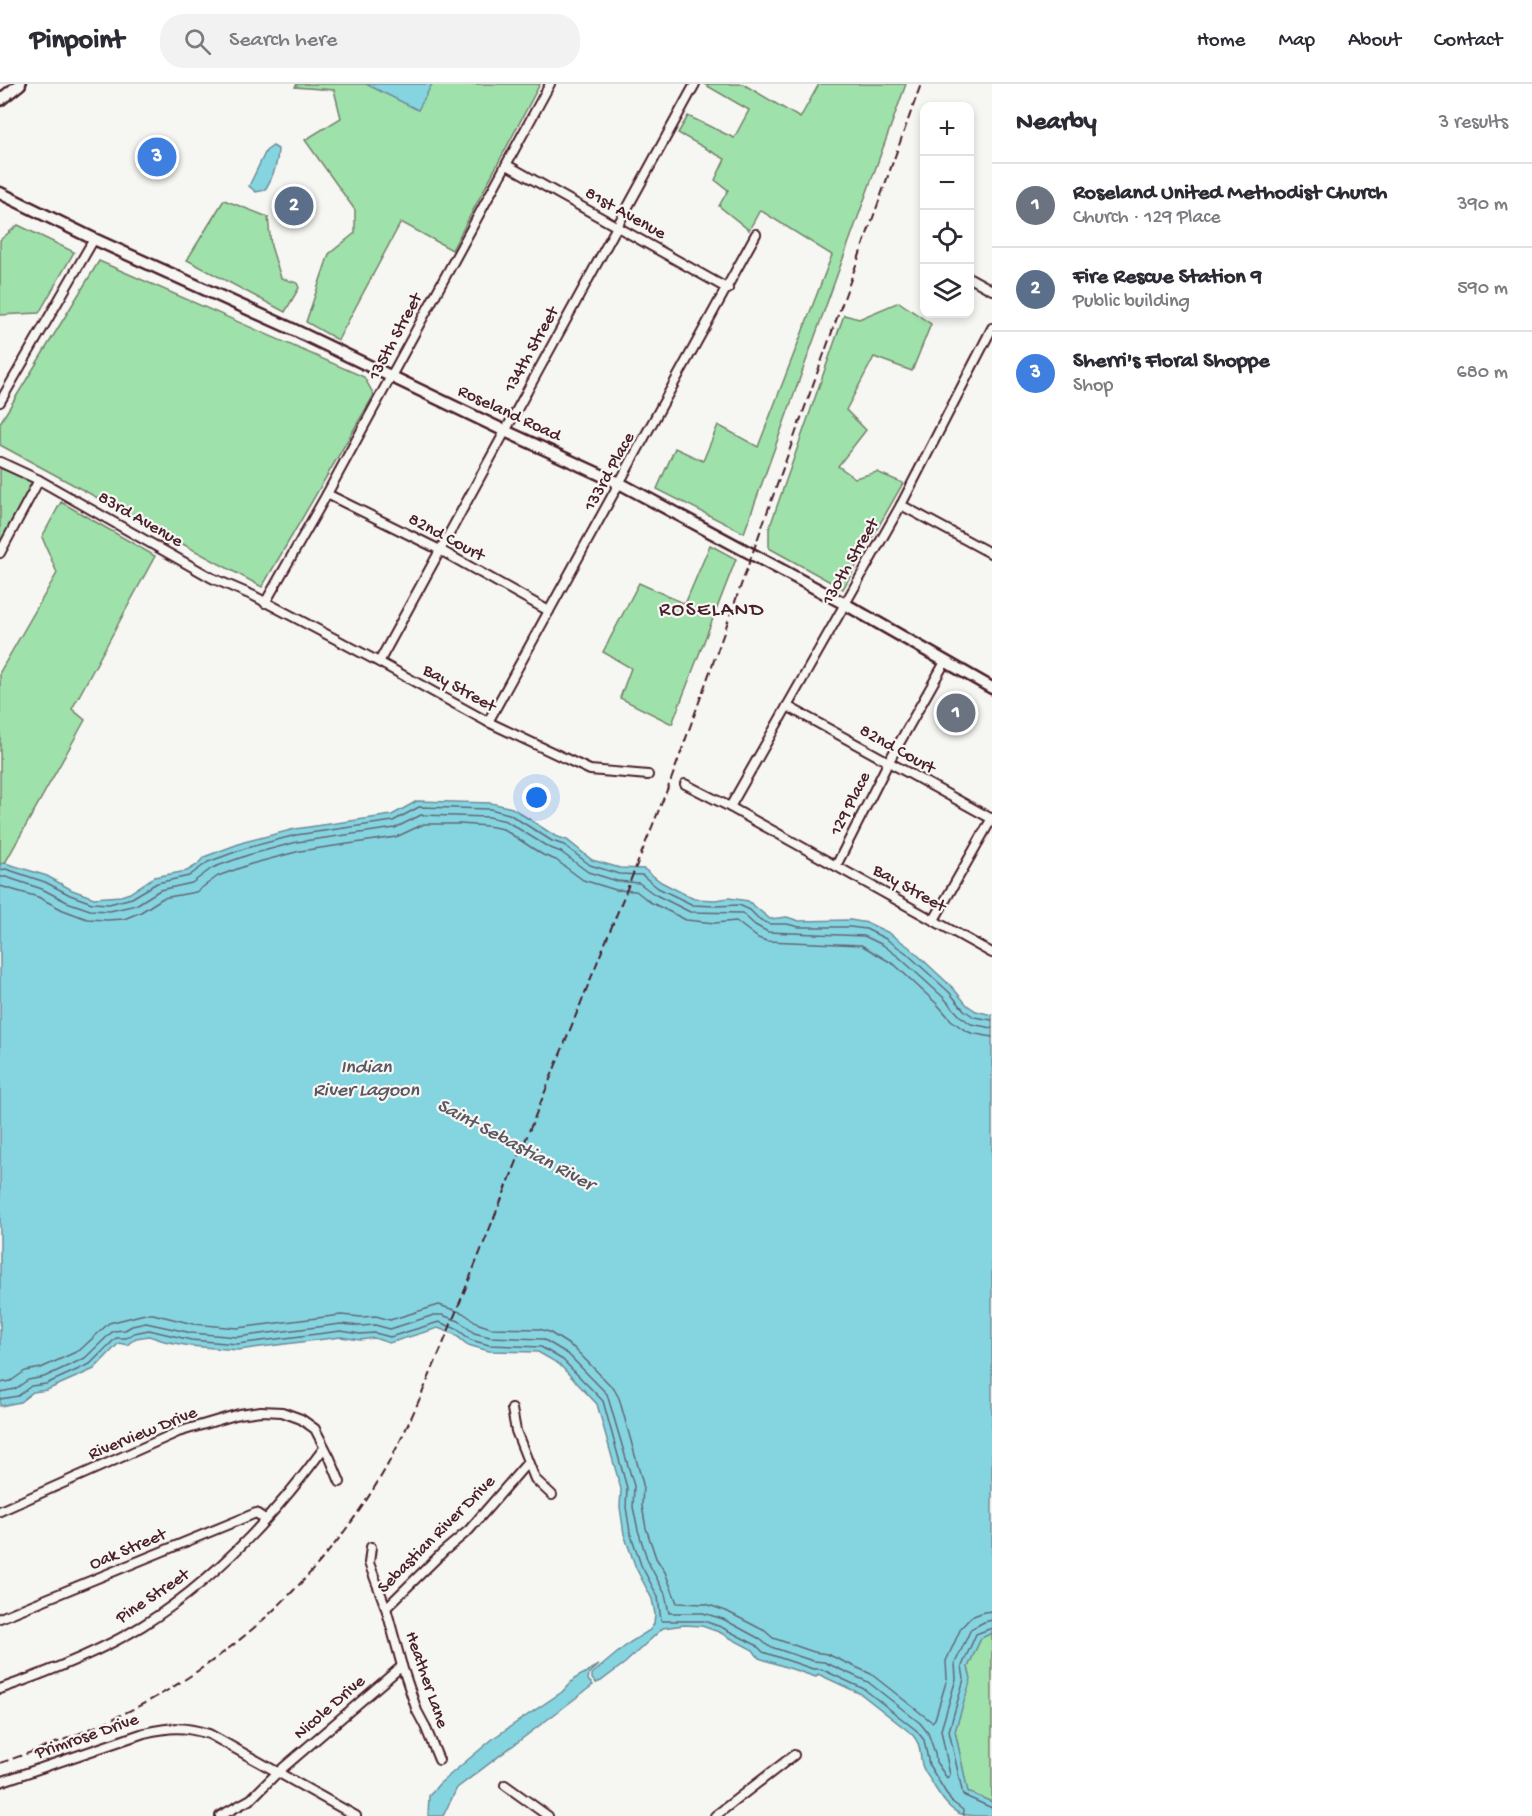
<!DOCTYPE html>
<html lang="en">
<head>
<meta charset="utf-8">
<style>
  body { margin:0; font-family:"Gochi Hand",sans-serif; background:#f2f2f3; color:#2b2b33 }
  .controls { position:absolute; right:18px; top:18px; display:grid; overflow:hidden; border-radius:12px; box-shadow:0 3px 9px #0003 }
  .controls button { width:54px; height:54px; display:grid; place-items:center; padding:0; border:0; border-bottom:2px solid #e1e1e2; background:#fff; color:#2b2b33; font:30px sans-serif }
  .you { position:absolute; left:537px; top:714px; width:21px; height:21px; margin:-15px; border:4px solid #fff; border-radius:50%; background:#1a73e8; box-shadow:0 0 0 9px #1a73e833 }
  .badge { display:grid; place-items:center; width:39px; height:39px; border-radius:50%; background:#db2777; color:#fff; font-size:20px; font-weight:700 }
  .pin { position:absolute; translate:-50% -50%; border:3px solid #fff; box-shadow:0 2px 6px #0006 }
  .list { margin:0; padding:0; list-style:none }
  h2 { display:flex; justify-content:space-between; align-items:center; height:78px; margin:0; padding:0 24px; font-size:26px }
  h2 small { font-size:20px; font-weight:400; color:#7c7c81 }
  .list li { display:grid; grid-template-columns:39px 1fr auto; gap:18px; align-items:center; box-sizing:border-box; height:84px; padding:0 24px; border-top:2px solid #e1e1e2 }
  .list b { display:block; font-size:22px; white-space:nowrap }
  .list p { margin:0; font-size:20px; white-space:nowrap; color:#7c7c81 }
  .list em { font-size:20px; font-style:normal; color:#7c7c81 }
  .icon { flex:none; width:33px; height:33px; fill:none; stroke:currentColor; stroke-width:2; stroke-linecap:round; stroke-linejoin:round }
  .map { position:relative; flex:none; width:992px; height:1732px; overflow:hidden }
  header { display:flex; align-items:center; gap:36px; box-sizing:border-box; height:84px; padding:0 30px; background:#fff; border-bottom:2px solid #e1e1e2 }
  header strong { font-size:28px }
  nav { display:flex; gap:33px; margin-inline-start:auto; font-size:21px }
  .search { width:420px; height:54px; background:#f2f2f3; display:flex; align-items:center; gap:15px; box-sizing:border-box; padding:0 21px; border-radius:24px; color:#7c7c81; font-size:22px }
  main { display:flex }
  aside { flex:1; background:#fff }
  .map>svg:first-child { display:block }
  .green { fill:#9fe1aa; stroke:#74806a; stroke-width:1.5 }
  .water { fill:#85d5e1; stroke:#6d8c98; stroke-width:1.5 }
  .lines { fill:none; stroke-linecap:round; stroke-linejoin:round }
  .shore { stroke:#626874; stroke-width:1.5 }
  .minor-casing { stroke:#4a1f2b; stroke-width:12 }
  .major-casing { stroke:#4a1f2b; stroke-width:15 }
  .minor { stroke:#f6f6f2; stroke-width:8 }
  .major { stroke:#f6f6f2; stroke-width:10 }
  .rail { stroke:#4a1f2b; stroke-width:2; stroke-dasharray:9 4.5; stroke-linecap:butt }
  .labels { text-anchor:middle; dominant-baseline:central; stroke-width:4.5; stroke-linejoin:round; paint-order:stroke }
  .street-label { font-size:18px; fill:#4a1f2b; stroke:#f6f6f2 }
  .water-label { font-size:20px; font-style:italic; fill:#5c5662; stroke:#f6f6f2 }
  .quarter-label { font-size:21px; letter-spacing:1.5px; fill:#4a1f2b; stroke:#f6f6f2 }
</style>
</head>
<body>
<header>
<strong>Pinpoint</strong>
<div class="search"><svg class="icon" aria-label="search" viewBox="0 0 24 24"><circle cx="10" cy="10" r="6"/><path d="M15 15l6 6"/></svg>Search here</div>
<nav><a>Home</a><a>Map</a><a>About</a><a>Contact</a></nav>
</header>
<main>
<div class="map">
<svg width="992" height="1732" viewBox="0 0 992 1732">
  <rect width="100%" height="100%" fill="#f6f6f2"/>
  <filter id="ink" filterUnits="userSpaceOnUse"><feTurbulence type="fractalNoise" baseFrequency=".0167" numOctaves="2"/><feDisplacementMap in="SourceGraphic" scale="12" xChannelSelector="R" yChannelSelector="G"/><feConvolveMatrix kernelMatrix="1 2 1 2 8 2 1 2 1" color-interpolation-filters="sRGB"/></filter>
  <g filter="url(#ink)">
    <!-- green -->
    <g class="green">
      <polygon points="297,0 540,0 452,166 401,138 338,256 306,238 329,170 355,149 355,126 305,56 341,34 334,6 295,3"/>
      <polygon points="704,0 743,0 800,34 819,0 906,0 744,449 657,405 675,364 703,377 718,341 758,363 832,171 760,126 749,146 719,122 728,106 715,96 725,75 678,49 688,32 734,54 749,26"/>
      <polygon points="224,116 268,133 271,162 281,194 297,199 299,204 285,228 187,176"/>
      <polygon points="18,141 74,168 39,229 0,231 0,156"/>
      <polygon points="99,177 364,293 374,311 262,503 0,361 0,339"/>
      <polygon points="899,218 931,240 912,287 874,273 846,326 866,346 838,382 855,394 877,388 903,399 843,505 769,464 769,445 844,231 859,235"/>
      <polygon points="0,384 36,399 0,464"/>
      <polygon points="61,418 155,472 72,625 85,636 5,779 0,780 0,588 57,489 42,453"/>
      <polygon points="710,461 736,475 672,640 620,614 631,584 603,568 639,499 685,520"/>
      <polygon points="992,1549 992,1718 968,1709 955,1647 970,1595 968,1583 981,1554"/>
    </g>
    <!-- water -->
    <g class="water">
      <polygon points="366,0 432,0 418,26"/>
      <path d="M273,62L278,65C278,80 273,93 265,106L256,108L249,102L266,67Z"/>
      <path d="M417,717L491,719L512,724L555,752L567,756L592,776L620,784L644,785L661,798L694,815L715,816L729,814L748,817L770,835L787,833L799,837L850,836L868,839L889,849L909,863L953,904L967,921L976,927L992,931V1549L981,1554L968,1583L971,1595L955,1647L968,1708L992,1718V1732C957,1732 953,1732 934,1702C931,1696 924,1688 922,1681C919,1667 922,1662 912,1650L861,1610L818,1590L816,1593L759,1574L753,1566L719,1548L702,1542L684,1541L663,1544L625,1579L601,1597L596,1599L592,1595V1590L629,1559L650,1546L654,1540L655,1530L652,1515L636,1484L624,1450L620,1423L621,1405L597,1320L559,1280L538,1268L489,1267L468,1261L454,1250L438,1244L389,1259L374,1254L360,1256L341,1253L238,1266L190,1262L164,1257L149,1252L136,1254L127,1261L119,1259L94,1285L47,1306L33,1308L20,1318L0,1322V780L5,779L47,792L72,806L94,814L121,812L130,809L154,793L187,787L197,781L204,773L244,758L295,745L392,731Z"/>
      <polygon points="599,1581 589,1590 588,1596 593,1601 457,1704 443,1732 428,1732 429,1712 439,1700 495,1653 562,1608 574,1595"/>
    </g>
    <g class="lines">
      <!-- shore -->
      <g class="shore">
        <polyline points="0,786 6,785 45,798 70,811 92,819 109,820 132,814 157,799 189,792 208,778 246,764 296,751 393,737 419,723 490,725 509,730 552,757 564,761 590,781 619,790 642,791 658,804 693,821 715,822 739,821 750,826 759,835 769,840 787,840 799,843 850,843 866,845 886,855 905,868 949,908 964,926 974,933 992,936"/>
        <polyline points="0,793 6,793 42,805 67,818 90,826 110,827 136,821 160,806 192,799 212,784 248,771 297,758 395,744 421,731 489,733 506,737 548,763 561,768 588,788 617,797 639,799 654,810 690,828 742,829 755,841 768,848 864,852 883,861 900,874 943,913 960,932 971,940 992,944"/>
        <polyline points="0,802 38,813 63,826 87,835 107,836 124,835 141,828 163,814 196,808 218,792 251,780 300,767 396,753 424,740 460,740 488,742 503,745 543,771 556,776 583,796 616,806 636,807 650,818 686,836 715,839 736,837 758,854 767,857 861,861 895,881 937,920 951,936 963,945 971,949 992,953"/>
        <polyline points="0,1299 11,1297 25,1287 41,1284 80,1266 109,1239 145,1230 153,1230 193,1240 237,1244 341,1231 361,1233 376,1232 390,1236 439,1221 463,1229 479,1240 491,1244 539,1245 549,1248 574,1264 614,1305 619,1314 643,1400 642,1422 646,1444 656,1474 665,1488 677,1519 706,1520 726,1527 765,1547 773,1554 814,1568 827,1570 871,1590 932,1638 935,1635 947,1595 946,1577 961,1544 971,1533 984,1528 992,1527"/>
        <polyline points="0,1308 15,1305 28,1296 44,1293 85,1274 113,1247 125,1246 132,1242 146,1239 192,1249 237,1253 341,1240 361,1242 375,1241 390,1245 434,1231 442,1231 459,1237 474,1249 490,1253 543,1255 568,1270 607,1310 634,1402 633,1423 638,1446 648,1478 665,1510 669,1529 703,1529 723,1535 760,1555 768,1562 813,1577 824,1578 868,1598 920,1639 928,1649 935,1669 936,1678 947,1694 950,1691 941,1646 956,1595 955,1579 971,1545 984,1538 992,1536"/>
        <polyline points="0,1315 18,1312 31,1302 46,1300 90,1280 116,1254 126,1254 134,1249 149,1246 191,1256 237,1260 341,1247 360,1250 375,1249 390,1253 439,1238 457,1245 471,1256 489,1261 541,1263 563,1276 603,1317 627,1404 626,1423 630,1448 641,1481 658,1513 661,1537 704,1537 721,1543 756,1561 763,1568 813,1585 821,1585 864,1605 916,1646 924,1656 929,1681 951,1717 963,1726 964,1732"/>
        <polyline points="992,1544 976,1550 962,1582 964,1595 949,1647 963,1711 992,1724"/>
      </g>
      <!-- minor casing -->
      <g class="minor-casing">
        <g id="minor">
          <polyline points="507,81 728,205"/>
          <polyline points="970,194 992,206"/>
          <polyline points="0,318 94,155"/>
          <polyline points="0,378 39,396 212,494 254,512 379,578 488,638 590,686 648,691"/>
          <polyline points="327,410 440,466 549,527"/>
          <polyline points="901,421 992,470"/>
          <polyline points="0,469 39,396"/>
          <polyline points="265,519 327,410 550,0"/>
          <polyline points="379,578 695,0"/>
          <polyline points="787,622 992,735"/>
          <polyline points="488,638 756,150"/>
          <polyline points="685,700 730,723 992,869"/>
          <polyline points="730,723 901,421 992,244"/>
          <polyline points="836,782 888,679 945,578"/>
          <polyline points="934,836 992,734"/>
          <polyline points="512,1325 516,1347 535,1395 552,1411"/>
          <polyline points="0,1427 178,1348 239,1330 261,1327 282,1328 301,1335 315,1345 330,1374 340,1398"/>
          <polyline points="371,1463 369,1479 386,1524 402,1582 417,1627 425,1642 439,1676"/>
          <polyline points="386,1524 444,1467 469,1446 528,1378"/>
          <polyline points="0,1534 256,1429 265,1435"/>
          <path d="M0,1605C49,1588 97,1569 142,1542C214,1497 274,1432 324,1364"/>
          <path d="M0,1698L144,1649C170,1643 183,1642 209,1650L356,1732"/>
          <polyline points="505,1701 548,1732"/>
          <polyline points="220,1732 251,1715 277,1689 402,1582"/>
          <polyline points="715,1732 794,1671"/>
        </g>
      </g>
      <!-- major casing -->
      <g class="major-casing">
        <g id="major">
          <polyline points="0,16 20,0"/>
          <polyline points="0,109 94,155 288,243 505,347 621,400 845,520 992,604"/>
        </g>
      </g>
      <!-- minor -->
      <use href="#minor" class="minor"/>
      <!-- major -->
      <use href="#major" class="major"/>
      <!-- rail -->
      <path class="rail" d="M0,1679C56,1660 112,1638 163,1609C253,1556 331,1479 383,1389C406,1349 423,1307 441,1265L671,696L921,0"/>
    </g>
  </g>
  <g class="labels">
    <!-- street labels -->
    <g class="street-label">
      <text transform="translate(625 130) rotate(29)">81st Avenue</text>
      <text transform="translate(396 253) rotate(-62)">135th Street</text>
      <text transform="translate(532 266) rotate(-61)">134th Street</text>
      <text transform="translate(509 330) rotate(25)">Roseland Road</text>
      <text transform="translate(610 388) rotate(-61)">133rd Place</text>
      <text transform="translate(140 436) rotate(30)">83rd Avenue</text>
      <text transform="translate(446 454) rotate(28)">82nd Court</text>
      <text transform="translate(851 478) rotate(-60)">130th Street</text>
      <text transform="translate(459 605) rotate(29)">Bay Street</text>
      <text transform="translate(897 666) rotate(29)">82nd Court</text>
      <text transform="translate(851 720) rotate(-63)">129 Place</text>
      <text transform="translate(909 805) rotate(29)">Bay Street</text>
      <text transform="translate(143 1350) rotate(-22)">Riverview Drive</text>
      <text transform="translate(437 1451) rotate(-45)">Sebastian River Drive</text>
      <text transform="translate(128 1466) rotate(-23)">Oak Street</text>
      <text transform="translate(153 1513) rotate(-34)">Pine Street</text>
      <text transform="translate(426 1596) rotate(71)">Heather Lane</text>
      <text transform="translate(330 1624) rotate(-41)">Nicole Drive</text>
      <text transform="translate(87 1653) rotate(-19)">Primrose Drive</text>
    </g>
    <!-- water labels -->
    <g class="water-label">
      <text x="366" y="984">Indian<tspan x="366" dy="23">River Lagoon</tspan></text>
      <text transform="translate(515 1062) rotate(28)">Saint Sebastian River</text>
    </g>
    <!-- quarter labels -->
    <g class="quarter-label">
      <text x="712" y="527">ROSELAND</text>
    </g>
  </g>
</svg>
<div class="controls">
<button>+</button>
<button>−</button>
<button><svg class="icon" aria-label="locate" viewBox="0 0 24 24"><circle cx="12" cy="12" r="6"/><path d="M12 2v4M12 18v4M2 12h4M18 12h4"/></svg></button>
<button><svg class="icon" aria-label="layers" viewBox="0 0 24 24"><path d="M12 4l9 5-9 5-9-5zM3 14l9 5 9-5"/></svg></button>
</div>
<div class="you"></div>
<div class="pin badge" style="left:956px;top:629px;background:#6b7280">1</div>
<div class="pin badge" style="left:294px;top:122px;background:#5c6f8a">2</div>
<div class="pin badge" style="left:157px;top:73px;background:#3f7fe0">3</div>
</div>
<aside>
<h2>Nearby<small>3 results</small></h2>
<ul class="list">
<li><span class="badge" style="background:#6b7280">1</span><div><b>Roseland United Methodist Church</b><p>Church · 129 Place</p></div><em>390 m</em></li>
<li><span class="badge" style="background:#5c6f8a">2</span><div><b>Fire Rescue Station 9</b><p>Public building</p></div><em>590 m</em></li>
<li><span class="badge" style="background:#3f7fe0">3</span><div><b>Sherri's Floral Shoppe</b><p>Shop</p></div><em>680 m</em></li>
</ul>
</aside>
</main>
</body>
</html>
